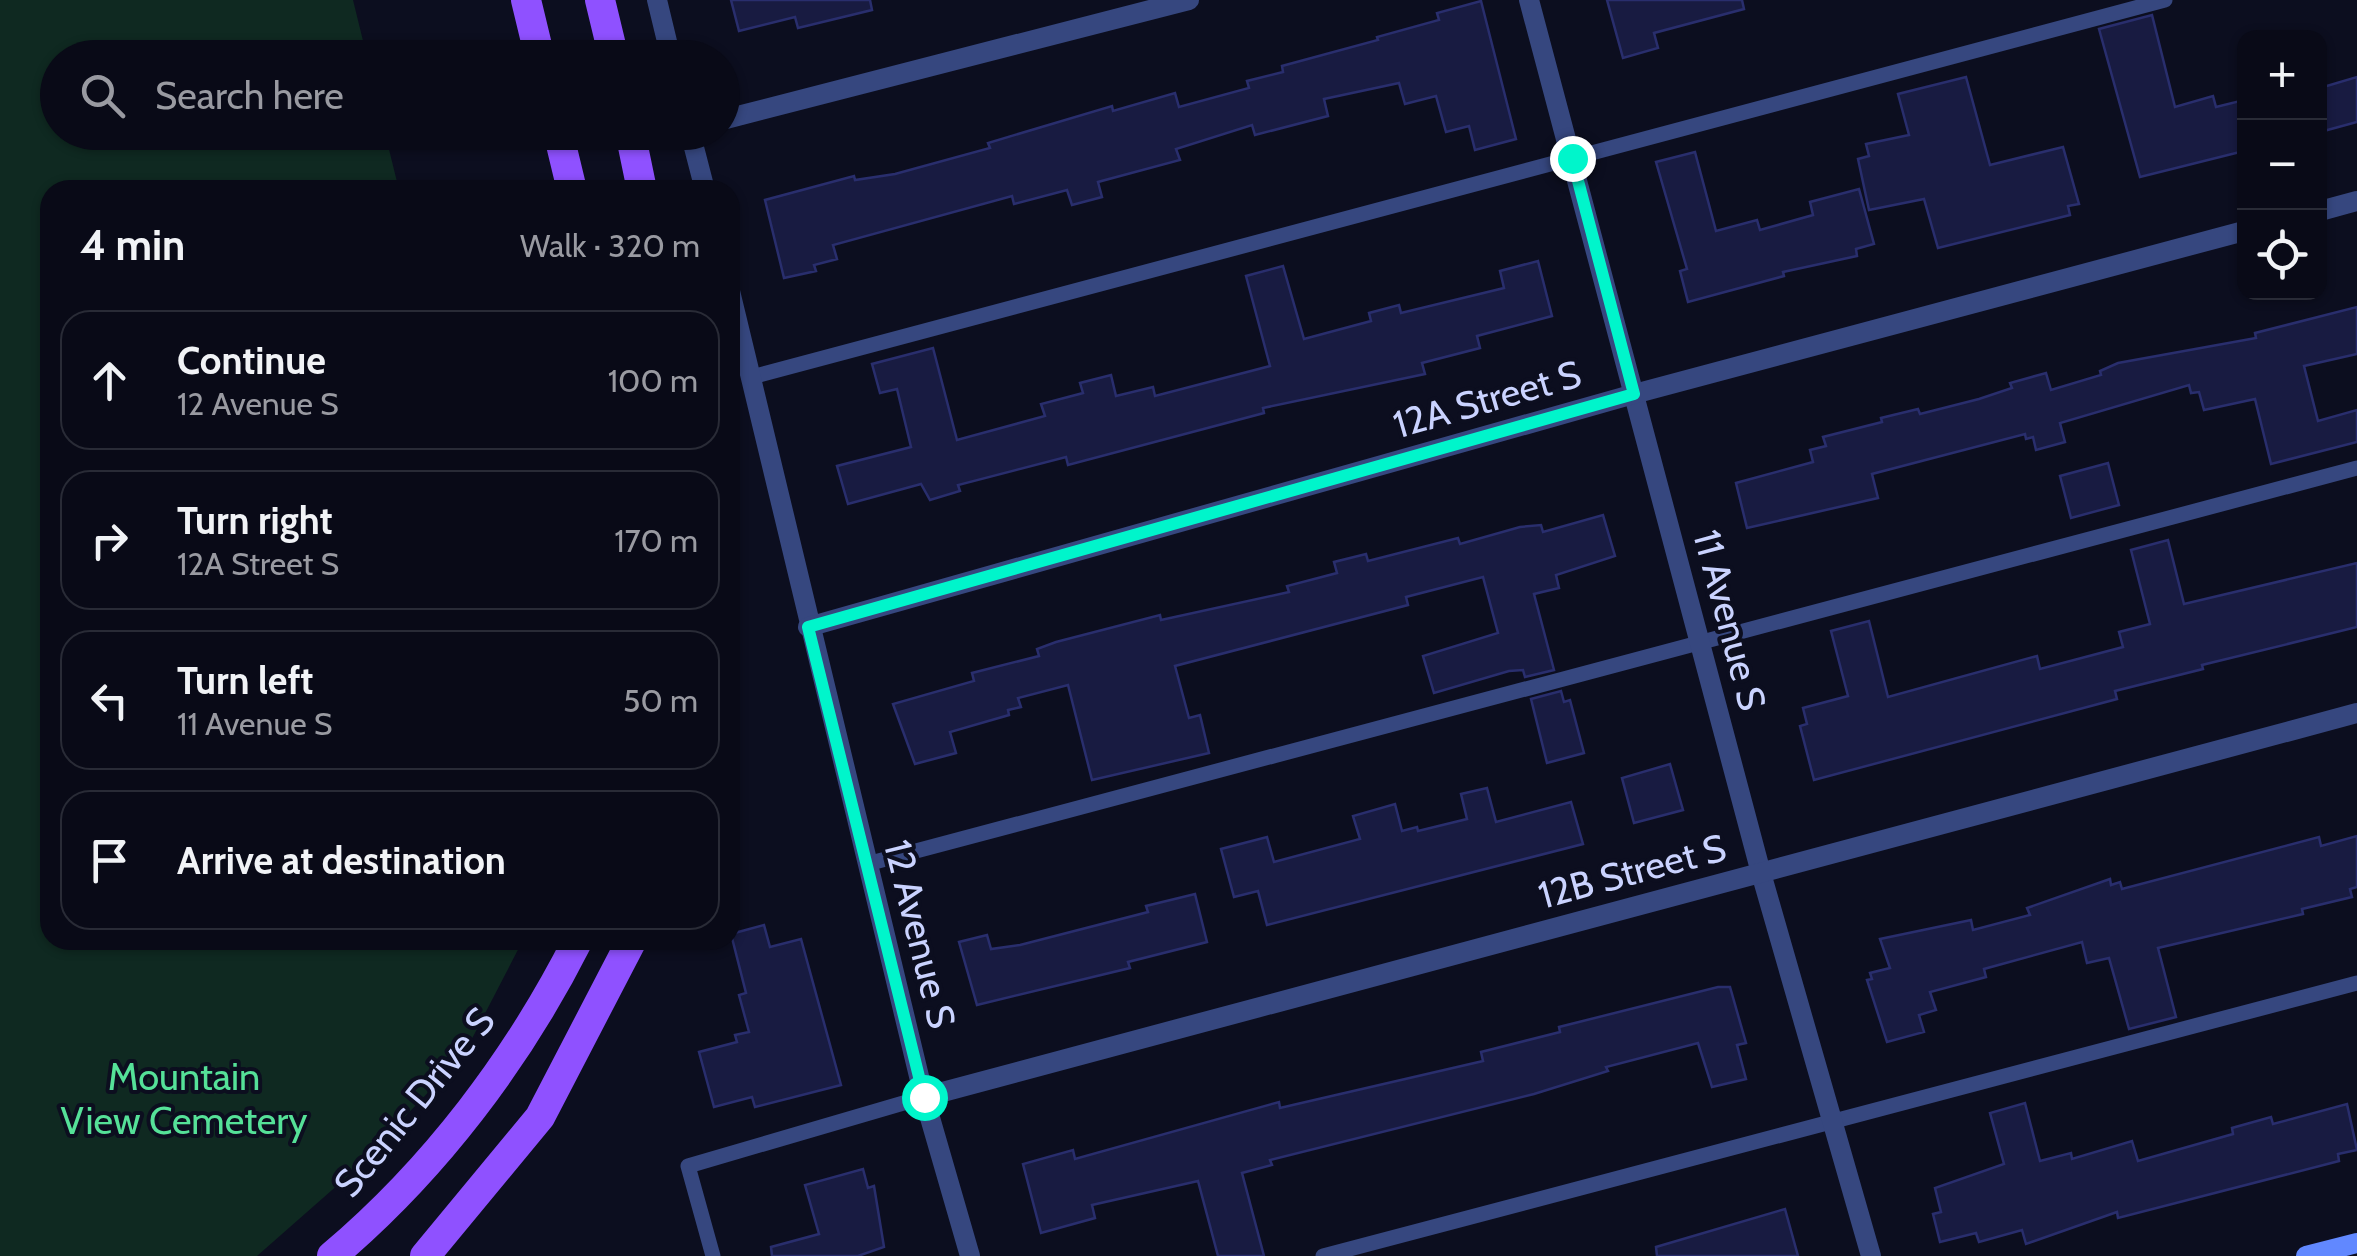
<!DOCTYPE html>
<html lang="en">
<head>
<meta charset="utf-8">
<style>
  body { margin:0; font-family:Cabin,sans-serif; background:#171824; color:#f1f3f6 }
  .controls { position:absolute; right:30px; top:30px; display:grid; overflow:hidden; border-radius:20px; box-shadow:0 2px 8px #0004 }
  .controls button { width:90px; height:90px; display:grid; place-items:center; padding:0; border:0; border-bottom:2px solid #292b36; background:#090a17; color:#f1f3f6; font:50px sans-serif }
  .stop { position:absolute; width:30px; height:30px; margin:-22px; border:8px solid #00f5cb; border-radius:50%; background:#fff }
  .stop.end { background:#00f5cb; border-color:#fff; box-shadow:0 2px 10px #0008 }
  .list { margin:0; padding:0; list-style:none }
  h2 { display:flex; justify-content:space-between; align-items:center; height:130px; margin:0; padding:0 40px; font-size:42px }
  h2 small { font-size:32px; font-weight:400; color:#999aa1 }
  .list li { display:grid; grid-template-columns:65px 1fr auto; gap:30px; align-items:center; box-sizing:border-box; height:140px; margin:0 20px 20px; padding:0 20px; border:2px solid #292b36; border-radius:30px }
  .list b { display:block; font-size:38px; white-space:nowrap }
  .list p { margin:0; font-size:32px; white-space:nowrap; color:#999aa1 }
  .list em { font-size:32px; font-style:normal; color:#999aa1 }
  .icon { flex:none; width:55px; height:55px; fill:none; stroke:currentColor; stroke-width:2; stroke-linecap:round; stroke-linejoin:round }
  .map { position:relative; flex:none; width:2357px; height:1256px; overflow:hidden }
  .search { position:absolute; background:#090a17; box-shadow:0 2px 8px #0004; left:40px; top:40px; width:700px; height:110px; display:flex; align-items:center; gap:25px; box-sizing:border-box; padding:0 35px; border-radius:55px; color:#999aa1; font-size:38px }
  .panel { position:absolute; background:#090a17; box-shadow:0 2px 8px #0004; left:40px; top:180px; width:700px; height:770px; border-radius:30px }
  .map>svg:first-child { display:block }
  .green { fill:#0f2921 }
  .building { fill:#181b41; stroke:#292e6d; stroke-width:2.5 }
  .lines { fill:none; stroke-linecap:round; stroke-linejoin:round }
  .lane { stroke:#36477f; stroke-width:15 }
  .street { stroke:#36477f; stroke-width:20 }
  .secondary { stroke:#6188ff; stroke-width:20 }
  .primary { stroke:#8f51ff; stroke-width:30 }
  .route { stroke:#00f5cb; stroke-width:12 }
  .labels { text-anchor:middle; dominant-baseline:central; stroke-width:8; stroke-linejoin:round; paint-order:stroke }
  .street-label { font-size:38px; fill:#cad3ff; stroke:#0c0e1f }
  .park-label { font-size:38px; fill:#55e198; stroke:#0c0e1f }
</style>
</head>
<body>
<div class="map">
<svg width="2357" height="1256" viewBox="0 0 2357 1256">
  <rect width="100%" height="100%" fill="#0c0e1f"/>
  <!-- green -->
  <polygon class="green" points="0,0 353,0 367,57 58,58 58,132 385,133 399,190 50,190 50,940 523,940 463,1056 348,1176 257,1256 0,1256"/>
  <!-- building -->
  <g class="building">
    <polygon points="731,0 870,0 872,10 798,28 795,17 739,31"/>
    <polygon points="1607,0 1742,0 1744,9 1654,33 1658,48 1623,58"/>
    <polygon points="1481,1 1516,139 1475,150 1469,126 1446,132 1436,96 1405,104 1399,83 1324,99 1328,116 1255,135 1252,125 1176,149 1180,160 1098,182 1102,197 1072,205 1067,190 1014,204 1012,196 833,245 837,259 814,265 816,271 784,278 765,200 854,176 855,180 895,174 990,148 988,143 1112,106 1113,111 1175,93 1179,107 1249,88 1247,81 1283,72 1282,66 1378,40 1377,37 1439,20 1437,13"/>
    <polygon points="2152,15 2175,107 2213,96 2216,107 2244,100 2244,151 2140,177 2099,29"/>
    <polygon points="1966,77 1990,165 2063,147 2079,204 2068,206 2070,215 1938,248 1924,199 1869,210 1858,159 1869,156 1866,144 1909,135 1898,94"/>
    <polygon points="2357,77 2357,122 2320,132 2320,88"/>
    <polygon points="1695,152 1716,231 1757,220 1760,230 1813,215 1810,202 1859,189 1874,244 1856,249 1857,256 1783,272 1784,276 1688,302 1680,271 1687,269 1656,162"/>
    <polygon points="1538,261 1552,316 1477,336 1480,348 1422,363 1425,374 1263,408 1264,413 1068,465 1066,457 958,485 960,491 930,500 921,484 848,504 837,466 911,447 897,389 880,393 872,364 933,348 957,440 1045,416 1041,404 1083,393 1080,383 1111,375 1116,396 1153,387 1155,396 1270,366 1246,276 1283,266 1304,339 1371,321 1369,313 1399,305 1401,313 1504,288 1500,271"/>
    <polygon points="2357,307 2357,354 2304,366 2318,421 2357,410 2357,442 2271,464 2255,399 2204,410 2199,392 2191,393 2189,385 2060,423 2065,442 2036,450 2033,437 2026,439 2025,434 1872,474 1878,498 1747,528 1736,483 1813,462 1810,450 1826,446 1823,437 1882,422 1881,418 1918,409 1920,414 1979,399 2012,388 2010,383 2046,373 2051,390 2101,375 2100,371 2118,363 2256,338 2255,333"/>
    <polygon points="2108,463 2119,505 2071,518 2060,476"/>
    <polygon points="1603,515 1615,556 1556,575 1559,588 1534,594 1554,670 1525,677 1523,670 1509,671 1434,693 1423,656 1498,633 1483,577 1406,597 1408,605 1175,666 1189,718 1200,715 1209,753 1092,780 1068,685 1018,698 1021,707 1008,710 1009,715 950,732 956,753 915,764 893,704 974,681 972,673 1039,656 1037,649 1056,642 1160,615 1161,620 1289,592 1287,586 1337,573 1334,562 1366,554 1368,561 1458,538 1460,544 1520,527 1541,525 1543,532"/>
    <polygon points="2168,540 2184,604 2357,563 2357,627 2202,665 2203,669 2115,691 2117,699 1814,780 1800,726 1807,724 1803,708 1848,696 1831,631 1869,621 1888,697 2037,656 2040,669 2123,647 2119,632 2150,624 2131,550"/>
    <polygon points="1561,691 1564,702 1570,700 1584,753 1547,763 1531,699"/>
    <polygon points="1670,764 1683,810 1634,823 1622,778"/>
    <polygon points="1487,788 1496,822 1571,802 1583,844 1267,925 1258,891 1234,897 1221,849 1267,837 1274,862 1360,839 1353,816 1395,804 1402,831 1417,827 1418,831 1467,819 1461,794"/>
    <polygon points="2357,836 2357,887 2350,889 2352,897 2302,909 2303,914 2158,948 2176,1017 2129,1029 2109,958 2087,963 2082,942 1984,969 1986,977 1930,992 1936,1010 1919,1015 1924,1032 1887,1042 1867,980 1872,979 1870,973 1890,968 1880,939 1971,920 1973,930 2030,915 2027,908 2110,879 2111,885 2120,882 2122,889 2319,837 2321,846"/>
    <polygon points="1195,894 1207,942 1128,962 1130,968 977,1005 959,942 987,935 991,949 1020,945 1148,912 1146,906"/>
    <polygon points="764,925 770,947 801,939 841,1085 755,1107 752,1097 714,1107 699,1052 737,1042 735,1035 749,1032 739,995 746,993 731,934"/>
    <polygon points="1718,987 1730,987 1746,1043 1737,1045 1746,1079 1712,1087 1698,1043 1606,1067 1608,1071 1534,1094 1270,1160 1272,1165 1242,1173 1264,1256 1218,1256 1198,1181 1092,1205 1095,1218 1041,1233 1023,1164 1073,1150 1075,1159 1279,1102 1280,1108 1297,1104 1483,1061 1481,1052 1560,1032 1559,1027"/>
    <polygon points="2025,1103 2040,1161 2071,1153 2072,1159 2132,1141 2138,1161 2233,1134 2232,1128 2271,1117 2273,1124 2347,1104 2357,1150 2338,1154 2339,1161 2118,1218 2117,1212 2026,1244 2022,1230 1979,1242 1976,1233 1940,1242 1933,1214 1941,1212 1935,1188 2004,1164 1990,1113"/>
    <polygon points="863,1169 868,1188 874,1186 884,1247 858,1256 772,1256 771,1247 819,1234 805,1185"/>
    <polygon points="1785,1209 1798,1256 1657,1256 1656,1247"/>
  </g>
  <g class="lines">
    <!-- lane -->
    <g class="lane">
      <polyline points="752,377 2165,0"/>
      <polyline points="867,864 2357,468"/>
      <polyline points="713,1256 688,1166 924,1097"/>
      <polyline points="1323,1256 2357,983"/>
    </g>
    <!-- street -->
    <g class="street">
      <polyline points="657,0 671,58"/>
      <polyline points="1529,0 1761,873 1871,1256"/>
      <polyline points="722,120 1189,0"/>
      <polyline points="690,132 705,190"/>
      <polyline points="2320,211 2357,201"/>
      <polyline points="730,291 924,1097 970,1256"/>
      <polyline points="808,627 1634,394 2244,231"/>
      <polyline points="924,1097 2357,713"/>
    </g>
    <!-- secondary -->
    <polyline class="secondary" points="2306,1256 2357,1243"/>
    <!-- primary -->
    <g class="primary">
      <polyline points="526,0 540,58"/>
      <polyline points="600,0 614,58"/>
      <polyline points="558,132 572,190"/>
      <polyline points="630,132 642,190"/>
      <path d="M332,1256C434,1170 518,1059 578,940"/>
      <polyline points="425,1256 540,1117 632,940"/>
    </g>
  </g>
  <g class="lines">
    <!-- route -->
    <polyline class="route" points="924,1097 808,627 1634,394 1572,158"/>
  </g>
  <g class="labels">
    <!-- street labels -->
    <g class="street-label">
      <text transform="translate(1487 399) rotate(-16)">12A Street S</text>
      <text transform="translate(1730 620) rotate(75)">11 Avenue S</text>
      <text transform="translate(1632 871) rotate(-15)">12B Street S</text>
      <text transform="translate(920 934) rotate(76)">12 Avenue S</text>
      <text transform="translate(414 1102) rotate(-51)">Scenic Drive S</text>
    </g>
    <!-- park labels -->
    <g class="park-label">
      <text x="184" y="1076">Mountain<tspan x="184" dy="44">View Cemetery</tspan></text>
    </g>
  </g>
</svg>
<div class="controls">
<button>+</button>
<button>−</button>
<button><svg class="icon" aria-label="locate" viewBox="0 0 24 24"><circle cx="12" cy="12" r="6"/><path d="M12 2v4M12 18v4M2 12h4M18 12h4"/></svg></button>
</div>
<div class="stop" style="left:924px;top:1097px"></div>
<div class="stop end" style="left:1572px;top:158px"></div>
<div class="search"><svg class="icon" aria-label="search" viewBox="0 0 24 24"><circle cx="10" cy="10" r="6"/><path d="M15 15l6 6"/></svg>Search here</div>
<section class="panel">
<h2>4 min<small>Walk · 320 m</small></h2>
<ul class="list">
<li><svg class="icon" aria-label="ahead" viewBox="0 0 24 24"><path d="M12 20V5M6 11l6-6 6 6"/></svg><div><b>Continue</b><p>12 Avenue S</p></div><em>100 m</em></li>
<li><svg class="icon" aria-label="right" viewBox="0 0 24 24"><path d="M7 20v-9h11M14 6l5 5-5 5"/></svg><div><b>Turn right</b><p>12A Street S</p></div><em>170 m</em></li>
<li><svg class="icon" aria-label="left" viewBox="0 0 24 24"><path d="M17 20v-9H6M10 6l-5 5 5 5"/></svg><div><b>Turn left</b><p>11 Avenue S</p></div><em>50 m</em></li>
<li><svg class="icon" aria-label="arrive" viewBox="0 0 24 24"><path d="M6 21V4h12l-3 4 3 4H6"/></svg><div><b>Arrive at destination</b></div></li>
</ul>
</section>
</div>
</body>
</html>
